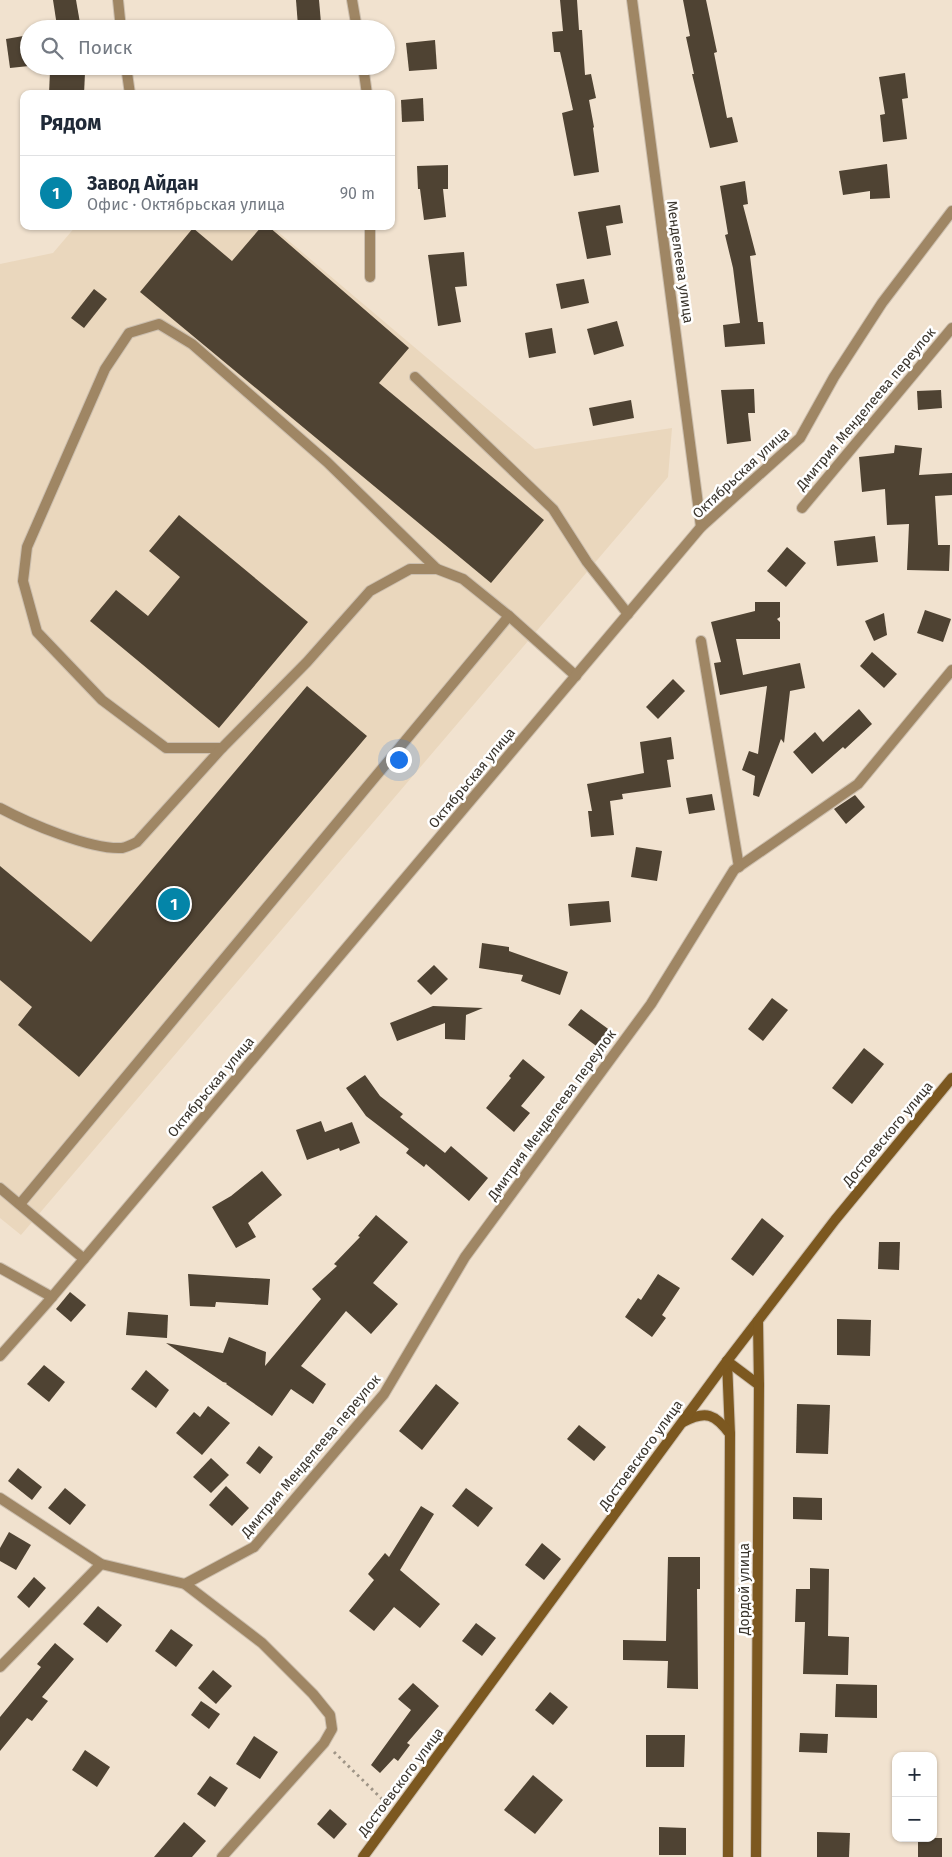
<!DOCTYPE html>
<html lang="ru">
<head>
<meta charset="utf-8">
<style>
  body { margin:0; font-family:"Fira Sans",sans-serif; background:#f2f2f3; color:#1f2937 }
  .controls { position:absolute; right:15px; bottom:15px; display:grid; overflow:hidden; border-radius:10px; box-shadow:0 1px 4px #0004 }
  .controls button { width:45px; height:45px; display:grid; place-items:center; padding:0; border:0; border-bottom:1px solid #e0e1e3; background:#fff; color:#1f2937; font:25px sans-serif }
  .you { position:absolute; left:398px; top:759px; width:18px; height:18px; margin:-12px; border:4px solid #fff; border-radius:50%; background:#1a73e8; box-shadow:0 0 0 8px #1a73e833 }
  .badge { display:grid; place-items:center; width:32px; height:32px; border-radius:50%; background:#0485a8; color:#fff; font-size:16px; font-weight:700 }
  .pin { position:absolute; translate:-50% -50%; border:2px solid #fff; box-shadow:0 1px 5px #0006 }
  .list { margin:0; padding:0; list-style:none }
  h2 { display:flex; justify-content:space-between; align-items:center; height:65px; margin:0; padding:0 20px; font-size:21px }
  h2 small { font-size:16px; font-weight:400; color:#747a83 }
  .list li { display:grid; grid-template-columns:32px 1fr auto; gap:15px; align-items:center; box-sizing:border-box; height:75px; padding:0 20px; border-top:1px solid #e0e1e3 }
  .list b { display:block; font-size:19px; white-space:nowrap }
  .list p { margin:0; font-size:16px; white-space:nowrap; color:#747a83 }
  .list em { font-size:16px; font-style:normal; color:#747a83 }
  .icon { flex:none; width:28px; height:28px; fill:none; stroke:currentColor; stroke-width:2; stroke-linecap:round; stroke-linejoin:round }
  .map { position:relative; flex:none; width:952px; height:1857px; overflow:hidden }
  .search { position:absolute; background:#fff; box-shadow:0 1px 4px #0004; left:20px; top:20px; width:375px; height:55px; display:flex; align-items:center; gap:12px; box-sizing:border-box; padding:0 18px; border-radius:28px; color:#747a83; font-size:19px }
  .panel { position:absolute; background:#fff; box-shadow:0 1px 4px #0004; left:20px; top:90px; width:375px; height:140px; border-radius:10px }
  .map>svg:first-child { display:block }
  .built { fill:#ead7bd }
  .building { fill:#4f4333 }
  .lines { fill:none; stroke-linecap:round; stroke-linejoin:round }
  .lane-casing { stroke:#ccbfaf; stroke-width:12 }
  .street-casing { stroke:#ccbfaf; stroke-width:12 }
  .secondary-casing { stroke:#ccbfaf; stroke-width:12 }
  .path { stroke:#9f9587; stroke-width:3; stroke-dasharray:2.5 4; stroke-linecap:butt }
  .lane { stroke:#9f8664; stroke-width:10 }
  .street { stroke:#9f8664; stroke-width:10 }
  .secondary { stroke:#7c5820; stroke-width:10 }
  .labels { text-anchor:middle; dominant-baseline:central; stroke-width:5; stroke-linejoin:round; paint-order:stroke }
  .street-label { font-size:14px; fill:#3a352d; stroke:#fff }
</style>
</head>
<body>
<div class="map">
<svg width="952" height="1857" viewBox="0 0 952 1857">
  <rect width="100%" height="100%" fill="#f1e2cf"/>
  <!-- built -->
  <polygon class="built" points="76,226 271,226 535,449 672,428 668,477 21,1235 0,1218 0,264 53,253"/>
  <!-- building -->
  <g class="building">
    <polygon points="53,0 76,0 80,23 57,26"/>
    <polygon points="296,0 319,0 321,23 298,26"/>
    <polygon points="560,0 577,0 579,30 582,30 585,75 591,74 596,98 589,100 594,127 593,128 599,172 574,176 562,113 573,110 560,52 554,52 552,32 563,31"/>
    <polygon points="683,0 706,0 717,52 714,53 727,118 732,117 738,142 710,148 692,74 694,74 686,37 690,36"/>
    <polygon points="29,35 29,66 10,68 6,39"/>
    <polygon points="435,40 437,69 409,71 406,43"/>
    <polygon points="50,71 85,73 84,94 49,94"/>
    <polygon points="905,73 908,98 902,99 907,139 883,142 880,115 885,114 879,77"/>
    <polygon points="423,98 424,121 402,122 401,100"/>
    <polygon points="887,164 890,198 870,199 870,191 843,195 839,171"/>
    <polygon points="448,165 448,189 443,189 446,217 424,220 420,189 418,189 417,166"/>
    <polygon points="745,181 748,204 743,205 756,255 750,256 758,322 763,322 765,344 725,347 723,325 740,323 733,268 725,235 728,234 720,186"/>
    <polygon points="620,205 623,223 606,226 611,255 587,259 578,212"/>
    <polygon points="262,226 268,226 409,348 379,383 544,520 491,583 140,292 193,228 232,261"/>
    <polygon points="464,252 467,286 455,287 461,322 438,326 428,255"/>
    <polygon points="584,279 589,303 561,309 556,284"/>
    <polygon points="94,289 107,299 84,328 71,318"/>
    <polygon points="617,321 624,346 594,355 587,329"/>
    <polygon points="552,328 556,353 529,358 525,333"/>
    <polygon points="754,389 755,413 748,413 751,441 727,444 721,390"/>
    <polygon points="941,390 942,408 918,410 917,391"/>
    <polygon points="631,400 634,418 593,426 589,408"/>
    <polygon points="895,445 922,448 919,475 952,473 952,495 935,496 938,545 950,545 949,571 907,570 909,524 887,525 885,489 862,492 859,457 894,453"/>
    <polygon points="179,515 308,622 219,728 90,621 116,590 148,616 180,577 149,551"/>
    <polygon points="875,536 878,562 837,566 834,541"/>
    <polygon points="787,547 806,563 786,587 767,571"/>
    <polygon points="755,602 780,602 780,617 777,619 780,622 780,639 736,639 743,675 800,663 805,688 790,691 784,743 781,739 759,797 753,795 755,776 742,770 749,751 758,754 767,686 720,695 714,663 721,662 711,622 755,611"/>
    <polygon points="925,610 951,619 943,642 917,633"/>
    <polygon points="884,613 887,635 874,641 865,621"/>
    <polygon points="872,652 897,674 884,688 860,666"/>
    <polygon points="673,679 685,691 658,719 646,707"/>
    <polygon points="307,686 367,736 79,1077 18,1025 32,1007 0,980 0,866 91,942"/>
    <polygon points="859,709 872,724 845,749 843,747 812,774 793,752 815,732 823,742"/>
    <polygon points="671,737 674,759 667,760 671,787 622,794 623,799 610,801 614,835 591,837 588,811 592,811 587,784 644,773 640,742"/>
    <polygon points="712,794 715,810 689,814 686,798"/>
    <polygon points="855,795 865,807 846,824 834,809"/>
    <polygon points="636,847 662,851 657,881 631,877"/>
    <polygon points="609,901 611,922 570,926 568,904"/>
    <polygon points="482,943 509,947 509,951 568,972 560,995 521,981 523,975 479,968"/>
    <polygon points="434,965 448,979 431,995 417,981"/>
    <polygon points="772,998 788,1010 763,1041 748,1029"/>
    <polygon points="433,1006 483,1008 466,1015 465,1040 445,1039 445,1023 397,1041 390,1023"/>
    <polygon points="581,1009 611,1031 599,1048 568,1025"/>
    <polygon points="864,1048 884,1064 852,1104 832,1088"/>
    <polygon points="523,1059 545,1077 521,1106 530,1113 514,1132 486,1108 511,1078 509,1076"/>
    <polygon points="365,1075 380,1096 403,1114 400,1117 445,1153 451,1146 488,1178 469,1201 426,1164 424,1167 406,1153 409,1149 366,1116 346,1088"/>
    <polygon points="321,1121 325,1132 352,1122 360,1143 340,1151 339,1148 307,1160 296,1130"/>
    <polygon points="262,1171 282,1195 248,1223 256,1237 236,1248 212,1207 231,1196"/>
    <polygon points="376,1215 408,1242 373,1283 398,1304 371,1334 346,1311 301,1366 326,1384 313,1404 291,1389 272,1416 226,1384 227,1383 223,1382 166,1343 223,1353 229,1337 266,1352 265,1366 321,1299 312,1289 337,1266 334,1264 360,1237 358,1236"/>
    <polygon points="762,1218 784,1236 753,1276 731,1259"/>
    <polygon points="879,1242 900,1242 899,1270 878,1269"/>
    <polygon points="188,1274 270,1279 268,1305 216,1302 215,1307 190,1306"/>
    <polygon points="658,1274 680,1288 662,1315 666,1318 652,1337 625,1317 638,1298 641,1300"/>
    <polygon points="70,1292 86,1305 71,1322 56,1309"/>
    <polygon points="128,1312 168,1315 167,1338 126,1335"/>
    <polygon points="837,1319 871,1320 870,1356 837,1355"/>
    <polygon points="44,1365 65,1382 49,1402 27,1384"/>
    <polygon points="146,1370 169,1390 156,1408 131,1389"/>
    <polygon points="436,1384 459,1403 422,1450 399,1431"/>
    <polygon points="797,1404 830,1405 828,1454 796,1453"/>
    <polygon points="208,1406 230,1423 202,1455 176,1433 194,1412 200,1417"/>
    <polygon points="579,1425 606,1447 594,1461 567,1439"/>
    <polygon points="259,1446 273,1457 260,1474 246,1463"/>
    <polygon points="211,1458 229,1475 211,1493 193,1477"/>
    <polygon points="18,1468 42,1487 32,1500 8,1481"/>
    <polygon points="226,1486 249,1508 232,1526 209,1505"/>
    <polygon points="65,1488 86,1505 70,1525 48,1508"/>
    <polygon points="466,1488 493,1508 478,1527 452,1506"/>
    <polygon points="793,1497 822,1498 822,1520 793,1519"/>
    <polygon points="421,1506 434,1514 400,1570 440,1604 420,1628 394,1607 374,1631 349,1611 374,1580 368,1574 385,1553 389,1557"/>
    <polygon points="9,1532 31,1545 16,1570 0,1561 0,1548"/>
    <polygon points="542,1543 561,1559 544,1580 525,1565"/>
    <polygon points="668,1557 700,1557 700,1589 697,1589 698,1689 667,1688 668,1661 623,1660 623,1640 666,1641"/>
    <polygon points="810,1568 829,1569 828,1636 849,1637 848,1675 803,1674 805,1622 795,1622 796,1589 810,1589"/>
    <polygon points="34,1577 46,1588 29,1608 17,1597"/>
    <polygon points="98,1606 122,1625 107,1643 83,1624"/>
    <polygon points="476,1623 496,1638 482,1656 462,1641"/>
    <polygon points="171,1629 193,1645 176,1667 155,1651"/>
    <polygon points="55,1643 74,1659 42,1697 48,1701 32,1721 27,1718 0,1751 0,1717 41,1667 37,1664"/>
    <polygon points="213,1670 232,1686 216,1704 198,1688"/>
    <polygon points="413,1683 439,1706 407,1743 410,1745 398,1761 394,1758 380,1773 371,1765 411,1710 398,1699"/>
    <polygon points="836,1684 877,1685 877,1718 835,1717"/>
    <polygon points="550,1692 568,1707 553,1725 535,1710"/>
    <polygon points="201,1701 220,1714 209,1729 191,1715"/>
    <polygon points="800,1733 828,1734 827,1753 799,1752"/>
    <polygon points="646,1735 685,1735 684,1767 646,1767"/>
    <polygon points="254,1736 278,1752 260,1779 236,1764"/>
    <polygon points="85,1750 110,1767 97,1787 72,1770"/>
    <polygon points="533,1775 563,1800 535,1834 504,1810"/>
    <polygon points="210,1776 228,1788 215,1807 197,1794"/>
    <polygon points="330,1809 347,1824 334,1839 317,1824"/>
    <polygon points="184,1822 206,1841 192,1857 154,1857"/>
    <polygon points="659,1827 686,1828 686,1855 659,1855"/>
    <polygon points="817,1832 850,1833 849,1857 817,1857"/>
    <rect x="918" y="1838" width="24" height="19"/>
  </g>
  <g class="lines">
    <!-- lane casing -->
    <g class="lane-casing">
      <g id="lane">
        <polyline points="415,377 553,509 587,562 628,614"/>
        <polyline points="701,641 739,867"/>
        <polyline points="222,748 166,748 102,700 37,632 23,581 27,547 105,369 129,333 159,324 192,344 327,462 437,569"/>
        <path d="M0,808C28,823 91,850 122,848C127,847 133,844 137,842L222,748L307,662L370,591L410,569H437L463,579L509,616L576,676"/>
        <polyline points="0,1188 84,1259"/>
        <polyline points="20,1204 509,616"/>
      </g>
    </g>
    <!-- street casing -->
    <g class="street-casing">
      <g id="street">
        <polyline points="118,0 121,29"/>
        <polyline points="352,0 357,29"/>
        <polyline points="632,0 701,527"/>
        <polyline points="126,66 130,94"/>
        <polyline points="363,66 367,94"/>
        <polyline points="370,277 370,226"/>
        <polyline points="802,508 952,328"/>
        <polyline points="0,1268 52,1297"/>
        <polyline points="0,1356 47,1303 701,527 800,438 834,377 882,303 952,211"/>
        <polyline points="0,1498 101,1564 185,1584 262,1643 313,1694 330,1715 332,1729 324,1743 222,1857"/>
        <polyline points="185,1584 254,1547 384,1394 465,1257 651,1004 734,870 858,784 952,670"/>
        <polyline points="0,1667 101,1564"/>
      </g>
    </g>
    <!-- secondary casing -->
    <g class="secondary-casing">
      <g id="secondary">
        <polyline points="727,1361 730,1434 728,1857"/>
        <polyline points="727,1361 759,1385"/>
        <path d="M683,1422C706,1410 715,1414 730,1434"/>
        <polyline points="363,1857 727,1361 835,1220 952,1078"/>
        <polyline points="756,1857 759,1385 758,1321"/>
      </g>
    </g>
    <!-- path -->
    <polyline class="path" points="334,1752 385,1802"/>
    <!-- lane -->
    <use href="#lane" class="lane"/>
    <!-- street -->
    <use href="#street" class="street"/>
    <!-- secondary -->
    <use href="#secondary" class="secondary"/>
  </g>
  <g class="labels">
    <!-- street labels -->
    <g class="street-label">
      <text transform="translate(680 262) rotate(82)">Менделеева улица</text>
      <text transform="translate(866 409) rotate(-50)">Дмитрия Менделеева переулок</text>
      <text transform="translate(741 473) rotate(-43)">Октябрьская улица</text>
      <text transform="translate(472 778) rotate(-50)">Октябрьская улица</text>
      <text transform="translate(211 1087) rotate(-50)">Октябрьская улица</text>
      <text transform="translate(552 1115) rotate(-54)">Дмитрия Менделеева переулок</text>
      <text transform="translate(888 1134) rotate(-50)">Достоевского улица</text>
      <text transform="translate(641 1455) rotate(-54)">Достоевского улица</text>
      <text transform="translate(311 1456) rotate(-50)">Дмитрия Менделеева переулок</text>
      <text transform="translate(744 1589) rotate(-90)">Дордой улица</text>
      <text transform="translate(401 1782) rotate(-53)">Достоевского улица</text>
    </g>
  </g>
</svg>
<div class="controls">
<button>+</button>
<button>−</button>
</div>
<div class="you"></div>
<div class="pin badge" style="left:174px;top:904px">1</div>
<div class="search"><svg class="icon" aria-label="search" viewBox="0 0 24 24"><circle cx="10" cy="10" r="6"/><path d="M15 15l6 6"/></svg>Поиск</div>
<section class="panel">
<h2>Рядом<small></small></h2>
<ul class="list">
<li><span class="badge">1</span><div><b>Завод Айдан</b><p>Офис · Октябрьская улица</p></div><em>90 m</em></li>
</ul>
</section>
</div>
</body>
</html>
